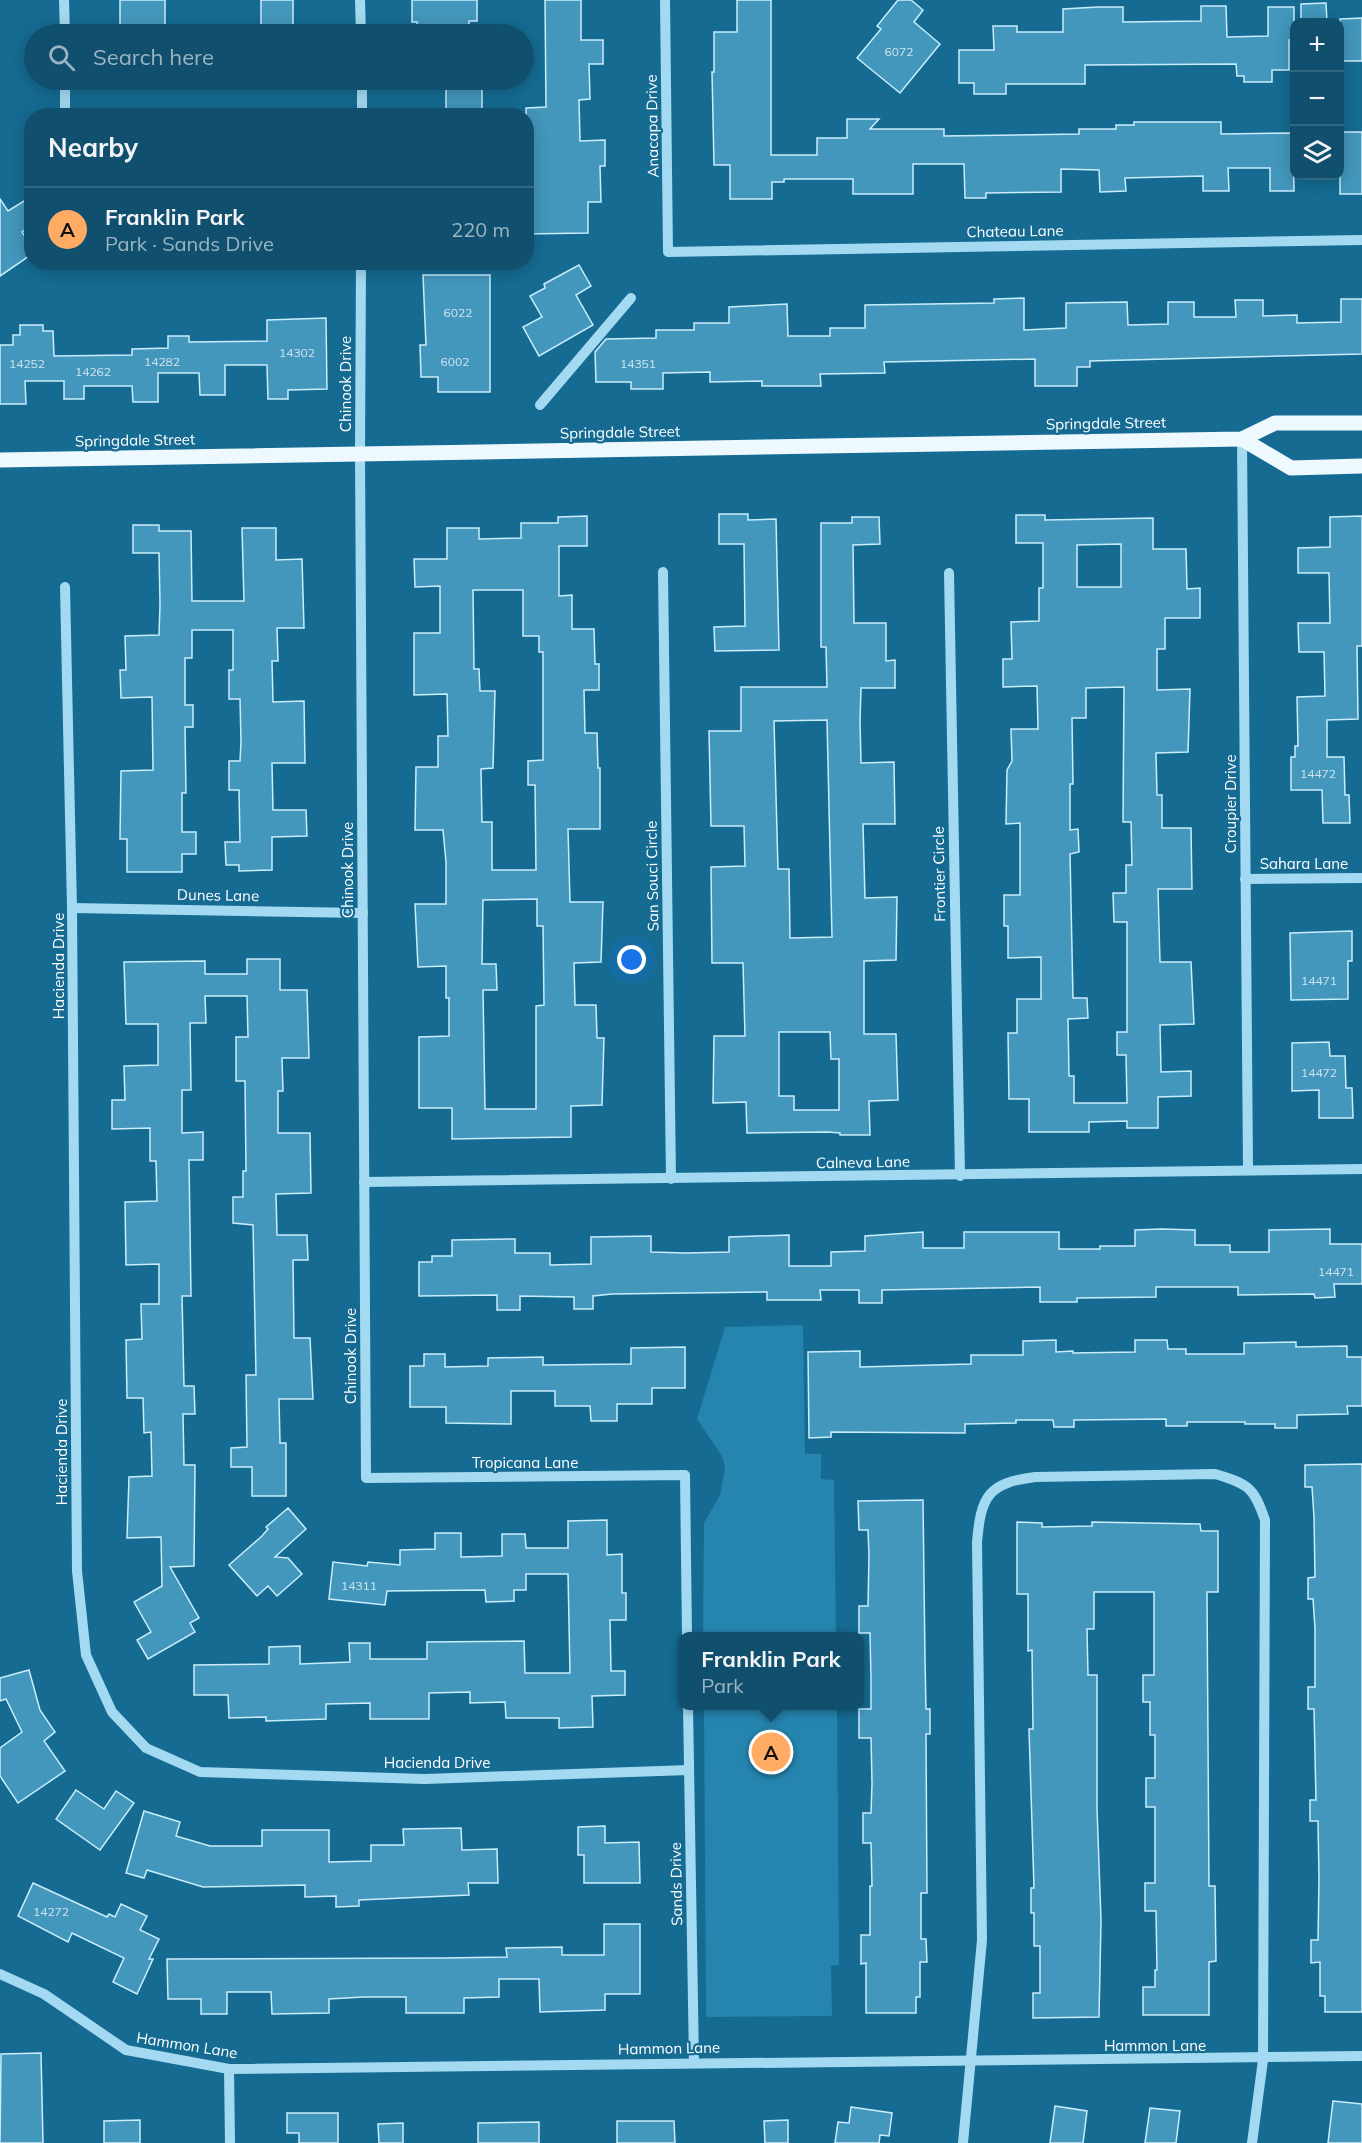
<!DOCTYPE html>
<html lang="en">
<head>
<meta charset="utf-8">
<style>
  body { margin:0; font-family:Mulish,sans-serif; background:#1e5a76; color:#f1f3f6 }
  .controls { position:absolute; right:18px; top:18px; display:grid; overflow:hidden; border-radius:12px; box-shadow:0 3px 15px #0003 }
  .controls button { width:54px; height:54px; display:grid; place-items:center; padding:0; border:0; border-bottom:2px solid #306781; background:#10506e; color:#f1f3f6; font:30px sans-serif }
  .you { position:absolute; left:632px; top:960px; width:21px; height:21px; margin:-15px; border:4px solid #fff; border-radius:50%; background:#1a73e8; box-shadow:0 0 0 9px #1a73e833 }
  .badge { display:grid; place-items:center; width:39px; height:39px; border-radius:50%; background:#ffab63; color:#111; font-size:20px; font-weight:700 }
  .pin { position:absolute; translate:-50% -50%; border:3px solid #fff; box-shadow:0 2px 6px #0006 }
  .popup { position:absolute; left:678px; top:1632px; width:186px; height:78px; box-sizing:border-box; display:grid; place-content:center; border-radius:12px; background:#10506e; filter:drop-shadow(0 2px 4px #0005); font-size:20px; white-space:nowrap; color:#9cb5c2 }
  .popup b { font-size:22px; color:#f1f3f6 }
  .popup::after { content:''; position:absolute; left:50%; top:100%; margin-left:-12px; border:12px solid transparent; border-top-color:#10506e }
  .list { margin:0; padding:0; list-style:none }
  h2 { display:flex; justify-content:space-between; align-items:center; height:78px; margin:0; padding:0 24px; font-size:26px }
  h2 small { font-size:20px; font-weight:400; color:#9cb5c2 }
  .list li { display:grid; grid-template-columns:39px 1fr auto; gap:18px; align-items:center; box-sizing:border-box; height:84px; padding:0 24px; border-top:2px solid #306781 }
  .list b { display:block; font-size:22px; white-space:nowrap }
  .list p { margin:0; font-size:20px; white-space:nowrap; color:#9cb5c2 }
  .list em { font-size:20px; font-style:normal; color:#9cb5c2 }
  .icon { flex:none; width:33px; height:33px; fill:none; stroke:currentColor; stroke-width:2; stroke-linecap:round; stroke-linejoin:round }
  .map { position:relative; flex:none; width:1362px; height:2143px; overflow:hidden }
  .search { position:absolute; background:#10506e; box-shadow:0 3px 15px #0003; left:24px; top:24px; width:510px; height:66px; display:flex; align-items:center; gap:15px; box-sizing:border-box; padding:0 21px; border-radius:33px; color:#9cb5c2; font-size:22px }
  .panel { position:absolute; background:#10506e; box-shadow:0 3px 15px #0003; left:24px; top:108px; width:510px; height:162px; border-radius:24px }
  .map>svg:first-child { display:block }
  .green { fill:#2585af }
  .building { fill:#4397bc; stroke:#caedfc; stroke-width:1.5; fill-rule:evenodd }
  .lines { fill:none; stroke-linecap:round; stroke-linejoin:round }
  .minor { stroke:#a3daf1; stroke-width:10 }
  .major { stroke:#edf9ff; stroke-width:15 }
  .labels { text-anchor:middle; dominant-baseline:central; stroke-width:4.5; stroke-linejoin:round; paint-order:stroke }
  .number-label { font-size:12px; fill:#d0e5ee }
  .street-label { font-size:15px; fill:#fff; stroke:#156b92 }
</style>
</head>
<body>
<div class="map">
<svg width="1362" height="2143" viewBox="0 0 1362 2143">
  <rect width="100%" height="100%" fill="#156b92"/>
  <!-- green -->
  <g class="green">
    <polygon points="803,1325 805,1454 821,1454 821,1479 834,1480 836,1636 703,1636 704,1523 720,1495 725,1467 722,1456 697,1419 725,1327"/>
    <polygon points="704,1706 837,1706 839,1965 831,1966 832,2016 706,2017"/>
  </g>
  <!-- building -->
  <g class="building">
    <rect x="120" y="0" width="45" height="34"/>
    <rect x="261" y="0" width="32" height="34"/>
    <polygon points="412,0 477,0 477,21 469,21 469,34 417,34 417,22 412,22"/>
    <polygon points="545,0 581,0 581,40 603,40 603,64 589,64 590,99 579,100 580,141 605,140 605,166 600,166 601,202 588,202 588,233 526,234 526,108 546,107"/>
    <polygon points="737,0 771,0 771,155 817,155 817,138 847,138 847,119 879,119 870,129 944,129 944,136 1079,134 1079,129 1116,129 1116,125 1134,125 1134,122 1221,122 1221,134 1293,133 1294,191 1270,191 1270,168 1228,168 1229,191 1203,191 1203,176 1125,178 1126,191 1100,192 1099,170 1061,169 1061,192 986,193 986,198 965,198 964,164 913,164 913,194 853,194 853,179 784,179 784,182 772,182 772,199 730,199 730,165 714,165 712,72 714,72 714,32 737,32"/>
    <polygon points="898,0 911,0 923,10 914,22 940,44 900,93 857,58 881,29 877,26"/>
    <polygon points="1326,3 1327,22 1301,22 1301,4"/>
    <polygon points="1201,6 1226,6 1227,37 1268,36 1268,7 1294,7 1294,33 1291,33 1291,40 1289,40 1289,70 1272,70 1272,82 1244,82 1244,76 1237,76 1236,64 1085,65 1085,84 1006,84 1006,94 974,94 974,83 959,83 959,50 994,50 993,26 1017,26 1017,32 1063,32 1063,9 1098,7 1123,7 1123,22 1201,21"/>
    <polygon points="1362,18 1362,61 1340,61 1340,19"/>
    <rect x="446" y="80" width="36" height="36"/>
    <rect x="1340" y="132" width="22" height="62"/>
    <polygon points="0,199 8,211 24,201 32,213 32,225 22,232 32,247 32,254 0,276"/>
    <polygon points="579,265 591,286 576,295 593,325 539,356 523,327 542,317 530,296 545,288 544,284"/>
    <polygon points="423,275 490,275 490,392 438,392 438,377 421,377 420,345 426,345"/>
    <polygon points="1024,298 1024,330 1066,328 1066,303 1127,302 1128,325 1168,324 1168,302 1194,302 1194,317 1236,317 1235,300 1263,300 1263,316 1297,315 1297,323 1341,322 1341,299 1362,299 1362,354 1090,361 1090,367 1077,367 1077,386 1035,386 1035,359 884,362 885,373 820,374 821,386 762,386 762,381 710,382 710,372 663,373 663,389 631,389 631,382 596,382 595,352 606,339 656,338 656,330 694,330 694,323 729,323 729,307 787,304 788,336 830,336 830,328 865,328 865,305 994,303 994,299"/>
    <polygon points="326,318 327,389 288,390 288,399 268,399 267,365 225,365 225,395 200,395 199,373 158,373 158,402 133,402 132,386 84,386 84,399 64,399 64,381 25,381 26,404 0,404 0,345 13,345 13,335 20,335 20,325 43,325 43,331 53,331 54,356 132,355 132,349 168,348 168,336 189,336 189,342 267,341 267,320"/>
    <polygon points="719,514 748,514 748,520 776,519 779,650 715,651 714,627 745,626 744,544 719,544"/>
    <path d="M1016,515H1045V520L1153,518V549H1186L1187,589L1200,588V618H1165V649H1157V690L1190,689L1188,752L1156,753L1157,795H1162V828H1191L1192,889H1158L1160,962H1191L1194,1024L1160,1025L1161,1072L1191,1071V1096L1158,1097V1128H1127V1121L1089,1122V1132H1029V1099H1009L1008,1033H1017V999H1041V957L1008,958V926H1004V895H1020V823L1006,824L1007,770L1012,761L1011,729H1038L1037,686L1003,687V659H1012L1011,622L1039,621V588H1043V543H1016ZM1121,544V587H1077V545ZM1124,687L1123,822H1131L1132,865H1126V893H1113L1114,922H1127V1032H1117V1055H1126L1127,1103H1074V1076H1069L1068,1019L1088,1018L1087,998H1073L1070,854L1079,852L1078,829L1070,830V784H1073L1072,718H1086V688Z"/>
    <path d="M587,516V546H559V596L572,595V629H594L595,664H599V690H584L585,733H597L598,768H600V829H568L570,902H603L601,962L574,963L575,1005H596L597,1038H604L602,1105L571,1106V1137L452,1139V1108H419V1037L449,1036V998H446V966L418,967L415,904H446V862L443,830H415L416,767H438V736H448L447,694L414,695V633H440V586L415,587L414,559H447V528H479V539L521,538V523H558V517ZM473,590H523V636H539V652H543V760L528,761V785H535L536,870H492V822H482L481,769L493,768L495,691H480L479,669H474ZM537,899V926H543L544,1005L536,1006V1109H485L483,990H497L496,964H482L483,900Z"/>
    <polygon points="1362,516 1362,646 1357,646 1358,719 1327,720 1327,757 1344,757 1345,795 1349,795 1350,823 1323,823 1322,790 1291,790 1291,757 1295,757 1295,746 1298,746 1297,697 1325,696 1324,652 1299,652 1298,623 1330,623 1329,573 1298,573 1298,548 1330,547 1330,517"/>
    <path d="M852,517H879L880,544L853,545L854,623H886V661L895,660V688H861L860,721L861,763L894,762L895,824H863L865,898L897,897L896,960L864,961V1034H896L898,1100L869,1101L870,1135H840V1133L828,1132L747,1133L746,1102L713,1103L714,1036H745L743,963H712L711,867L745,866L744,826H711L709,731H741V687H827L826,647H821V523H852ZM827,720L832,937L790,938L789,869H778L774,721ZM779,1032H830L831,1059H839V1110H794V1096H779Z"/>
    <polygon points="133,525 159,525 159,531 191,531 192,601 244,601 242,528 276,528 276,560 302,559 304,628 277,628 278,661 272,661 273,702 304,701 305,763 272,763 273,810 306,810 307,836 272,837 272,870 239,871 239,865 226,865 225,842 240,842 239,790 229,790 229,761 240,761 241,742 240,699 229,699 229,670 233,670 233,630 192,630 192,658 185,658 185,705 193,705 193,727 185,727 186,793 182,793 182,832 196,832 196,854 182,854 182,872 127,872 127,839 120,839 121,771 153,770 152,697 121,698 120,670 126,670 125,636 159,635 160,604 159,553 133,553"/>
    <polygon points="1352,931 1352,961 1348,961 1348,999 1291,1000 1290,933"/>
    <polygon points="247,959 280,959 280,990 307,990 309,1058 282,1058 283,1091 278,1091 278,1133 310,1133 311,1193 276,1194 277,1235 307,1235 308,1260 293,1260 294,1338 310,1338 313,1399 279,1399 280,1443 286,1443 286,1496 252,1496 252,1467 231,1467 231,1448 247,1447 246,1375 256,1375 253,1225 233,1223 233,1197 243,1197 243,1171 246,1171 245,1081 236,1081 236,1037 248,1037 247,996 205,996 206,1023 190,1023 191,1090 182,1090 182,1133 203,1132 203,1160 189,1160 191,1296 182,1296 184,1386 194,1386 195,1414 183,1414 184,1465 195,1465 194,1566 170,1567 199,1618 190,1623 195,1632 148,1659 137,1640 151,1632 134,1602 162,1586 161,1537 127,1538 129,1477 152,1476 151,1432 144,1433 143,1398 127,1398 126,1340 142,1339 141,1304 159,1304 159,1264 126,1265 125,1202 157,1201 156,1161 150,1161 150,1128 112,1129 112,1100 125,1100 124,1066 158,1065 158,1024 126,1024 124,962 205,961 205,974 247,974"/>
    <polygon points="1329,1042 1330,1056 1345,1056 1346,1088 1352,1088 1353,1118 1319,1118 1319,1090 1292,1091 1292,1043"/>
    <polygon points="1162,1229 1195,1230 1195,1245 1230,1245 1230,1252 1269,1252 1269,1230 1330,1229 1330,1244 1362,1244 1362,1284 1334,1284 1335,1297 1315,1298 1314,1294 1238,1295 1238,1287 1156,1287 1156,1297 1077,1298 1077,1302 1040,1302 1040,1287 882,1290 882,1303 859,1303 859,1290 820,1290 821,1300 767,1300 767,1292 612,1294 593,1296 593,1309 574,1309 574,1297 520,1296 520,1310 497,1310 497,1295 419,1296 419,1262 432,1262 432,1256 452,1256 452,1240 515,1239 515,1253 550,1253 550,1265 591,1264 591,1237 651,1236 651,1252 686,1253 729,1252 729,1237 789,1235 789,1266 831,1266 831,1252 865,1251 865,1236 923,1232 923,1248 964,1248 964,1232 1059,1232 1059,1249 1100,1249 1100,1246 1135,1246 1135,1230"/>
    <polygon points="1056,1340 1056,1352 1073,1351 1073,1353 1135,1352 1135,1340 1167,1340 1168,1349 1186,1349 1186,1354 1244,1354 1244,1343 1296,1342 1296,1347 1347,1346 1347,1357 1362,1357 1362,1406 1347,1406 1348,1414 1297,1415 1297,1428 1275,1428 1275,1424 1245,1424 1245,1422 1187,1422 1187,1426 1166,1426 1166,1419 1074,1420 1074,1427 1054,1427 1053,1420 1016,1420 1016,1423 965,1424 965,1433 831,1432 831,1437 809,1438 808,1352 860,1351 860,1367 971,1364 971,1355 1023,1355 1023,1341"/>
    <polygon points="685,1347 685,1388 652,1388 652,1404 617,1404 617,1421 591,1421 590,1406 555,1406 555,1391 511,1391 511,1424 446,1423 446,1407 410,1407 410,1366 424,1366 424,1354 445,1354 445,1367 488,1366 488,1358 543,1357 543,1365 631,1364 631,1348"/>
    <polygon points="1362,1464 1362,2012 1325,2012 1325,1996 1320,1996 1320,1962 1311,1963 1311,1940 1318,1940 1319,1879 1318,1821 1310,1821 1310,1800 1316,1800 1314,1709 1308,1709 1308,1687 1315,1687 1315,1628 1313,1599 1308,1599 1308,1578 1315,1577 1314,1517 1312,1487 1305,1487 1305,1465"/>
    <polygon points="923,1500 925,1659 926,1709 930,1709 930,1734 926,1734 927,1893 921,1893 921,1939 926,1939 927,1962 920,1962 920,1997 916,1997 916,2013 866,2013 866,1963 861,1964 861,1935 870,1935 870,1886 872,1886 871,1843 863,1843 863,1813 871,1813 872,1783 871,1738 859,1738 859,1709 871,1709 871,1678 870,1633 859,1633 859,1606 868,1606 869,1555 868,1530 859,1530 858,1501"/>
    <polygon points="288,1508 306,1529 275,1557 288,1558 302,1574 277,1596 268,1586 257,1596 229,1565 262,1536 268,1529 266,1527"/>
    <polygon points="607,1520 607,1555 622,1554 622,1593 626,1593 626,1620 610,1620 611,1671 625,1671 625,1695 592,1696 593,1727 559,1728 559,1718 506,1718 505,1702 470,1703 470,1692 429,1693 429,1719 370,1719 370,1703 326,1704 326,1719 266,1721 266,1717 229,1718 228,1695 194,1695 194,1665 269,1664 269,1647 300,1646 300,1664 350,1662 349,1643 370,1643 370,1659 427,1659 427,1642 524,1641 525,1673 570,1673 568,1574 526,1574 526,1590 514,1590 514,1601 486,1602 485,1590 387,1591 385,1605 329,1599 333,1562 367,1566 368,1562 400,1565 400,1550 435,1549 435,1533 461,1533 461,1557 502,1556 502,1534 525,1534 526,1548 568,1548 568,1521"/>
    <polygon points="1017,1522 1042,1523 1042,1527 1092,1526 1092,1522 1200,1524 1201,1531 1218,1531 1218,1592 1207,1592 1209,1886 1215,1886 1216,1961 1209,1962 1209,2015 1143,2015 1143,1987 1155,1987 1155,1970 1157,1970 1156,1911 1145,1911 1145,1883 1155,1883 1155,1807 1146,1807 1146,1778 1155,1778 1155,1735 1150,1735 1150,1702 1143,1702 1143,1675 1154,1675 1154,1592 1094,1592 1094,1629 1087,1629 1088,1675 1097,1675 1097,1808 1101,1920 1099,2017 1033,2018 1033,1993 1040,1993 1040,1946 1034,1946 1034,1913 1031,1913 1031,1888 1034,1888 1029,1729 1033,1729 1032,1650 1028,1651 1028,1594 1017,1594"/>
    <polygon points="29,1670 40,1710 55,1732 44,1741 65,1771 18,1803 0,1776 0,1748 22,1732 6,1699 0,1701 0,1678"/>
    <polygon points="76,1790 104,1809 116,1791 134,1803 100,1850 56,1819"/>
    <polygon points="144,1811 180,1822 176,1836 210,1846 262,1846 262,1830 329,1830 329,1862 371,1861 371,1845 404,1845 403,1829 461,1828 462,1850 497,1849 498,1883 468,1883 469,1895 359,1900 359,1906 336,1907 336,1896 305,1897 305,1885 203,1887 147,1870 144,1878 126,1873"/>
    <polygon points="605,1826 605,1843 639,1842 640,1883 584,1883 584,1855 578,1855 578,1827"/>
    <polygon points="33,1883 107,1917 109,1914 115,1917 121,1904 147,1916 140,1930 159,1939 149,1959 153,1959 137,1994 113,1982 124,1958 72,1933 68,1942 18,1916"/>
    <polygon points="604,1924 640,1924 640,1994 605,1994 605,2010 540,2012 539,1979 499,1979 499,1997 464,1998 464,2013 406,2013 406,1997 363,1997 329,1999 329,2013 272,2014 271,1992 227,1992 227,2014 201,2014 201,1999 168,1999 167,1959 443,1958 507,1957 506,1948 562,1947 562,1955 604,1955"/>
    <polygon points="41,2053 43,2143 0,2143 1,2054"/>
    <polygon points="1333,2101 1362,2104 1362,2143 1328,2143"/>
    <polygon points="1055,2106 1087,2111 1083,2143 1050,2143"/>
    <polygon points="851,2107 892,2113 889,2136 880,2135 879,2143 835,2143 838,2122 849,2123"/>
    <polygon points="1150,2108 1180,2111 1176,2143 1145,2143"/>
    <polygon points="287,2113 338,2113 338,2143 299,2143 299,2133 287,2133"/>
    <polygon points="140,2120 140,2143 104,2143 104,2121"/>
    <polygon points="788,2120 788,2143 765,2143 764,2121"/>
    <polygon points="617,2121 674,2121 675,2143 617,2143"/>
    <polygon points="539,2122 539,2143 478,2143 478,2123"/>
    <polygon points="403,2123 403,2143 379,2143 378,2124"/>
  </g>
  <g class="lines">
    <!-- minor -->
    <g class="minor">
      <polyline points="64,0 65,34"/>
      <polyline points="360,0 361,34"/>
      <polyline points="665,0 668,252 1362,240"/>
      <polyline points="65,80 65,116"/>
      <polyline points="362,80 362,116"/>
      <polyline points="361,262 360,454 366,1478 685,1475 687,1636"/>
      <polyline points="540,405 631,298"/>
      <polyline points="1242,439 1248,1168"/>
      <polyline points="663,572 671,1179"/>
      <polyline points="949,573 960,1176"/>
      <polyline points="65,587 72,908 77,1571 86,1655 112,1712 146,1748 200,1772 425,1779 689,1770"/>
      <polyline points="1245,879 1362,878"/>
      <polyline points="72,908 363,913"/>
      <polyline points="364,1182 1362,1169"/>
      <polyline points="688,1706 694,2062"/>
      <polyline points="0,1974 44,1994 126,2050 229,2069 1362,2056"/>
      <polyline points="229,2069 230,2143"/>
      <path d="M963,2143L982,1940L977,1542C981,1496 988,1483 1035,1477L1215,1474C1249,1484 1254,1488 1265,1520L1263,2060L1252,2143"/>
    </g>
    <!-- major -->
    <g class="major">
      <polyline points="1242,439 1291,468 1362,466"/>
      <polyline points="0,460 1242,439 1275,423 1362,423"/>
    </g>
  </g>
  <g class="labels">
    <!-- number labels -->
    <g class="number-label">
      <text x="899" y="51">6072</text>
      <text x="458" y="312">6022</text>
      <text x="297" y="352">14302</text>
      <text x="162" y="361">14282</text>
      <text x="455" y="361">6002</text>
      <text x="27" y="363">14252</text>
      <text x="638" y="363">14351</text>
      <text x="93" y="371">14262</text>
      <text x="1318" y="773">14472</text>
      <text x="1319" y="980">14471</text>
      <text x="1319" y="1072">14472</text>
      <text x="1336" y="1271">14471</text>
      <text x="359" y="1585">14311</text>
      <text x="51" y="1911">14272</text>
    </g>
    <!-- street labels -->
    <g class="street-label">
      <text transform="translate(652 126) rotate(-91)">Anacapa Drive</text>
      <text transform="translate(1015 231) rotate(-1)">Chateau Lane</text>
      <text transform="translate(345 384) rotate(-90)">Chinook Drive</text>
      <text transform="translate(1106 423) rotate(-1)">Springdale Street</text>
      <text transform="translate(620 432) rotate(-1)">Springdale Street</text>
      <text transform="translate(135 440) rotate(-1)">Springdale Street</text>
      <text transform="translate(1230 804) rotate(-90)">Croupier Drive</text>
      <text x="1304" y="863">Sahara Lane</text>
      <text transform="translate(347 870) rotate(-90)">Chinook Drive</text>
      <text transform="translate(939 874) rotate(-91)">Frontier Circle</text>
      <text transform="translate(652 876) rotate(-91)">San Souci Circle</text>
      <text transform="translate(218 895) rotate(1)">Dunes Lane</text>
      <text transform="translate(58 966) rotate(-90)">Hacienda Drive</text>
      <text transform="translate(863 1162) rotate(-1)">Calneva Lane</text>
      <text transform="translate(350 1356) rotate(-90)">Chinook Drive</text>
      <text transform="translate(61 1452) rotate(-90)">Hacienda Drive</text>
      <text x="525" y="1462">Tropicana Lane</text>
      <text x="437" y="1762">Hacienda Drive</text>
      <text transform="translate(676 1884) rotate(-91)">Sands Drive</text>
      <text transform="translate(187 2045) rotate(9)">Hammon Lane</text>
      <text x="1155" y="2045">Hammon Lane</text>
      <text transform="translate(669 2048) rotate(-1)">Hammon Lane</text>
    </g>
  </g>
</svg>
<div class="controls">
<button>+</button>
<button>−</button>
<button><svg class="icon" aria-label="layers" viewBox="0 0 24 24"><path d="M12 4l9 5-9 5-9-5zM3 14l9 5 9-5"/></svg></button>
</div>
<div class="you"></div>
<div class="pin badge" style="left:771px;top:1752px">A</div>
<div class="popup"><b>Franklin Park</b>Park</div>
<div class="search"><svg class="icon" aria-label="search" viewBox="0 0 24 24"><circle cx="10" cy="10" r="6"/><path d="M15 15l6 6"/></svg>Search here</div>
<section class="panel">
<h2>Nearby<small></small></h2>
<ul class="list">
<li><span class="badge">A</span><div><b>Franklin Park</b><p>Park · Sands Drive</p></div><em>220 m</em></li>
</ul>
</section>
</div>
</body>
</html>
